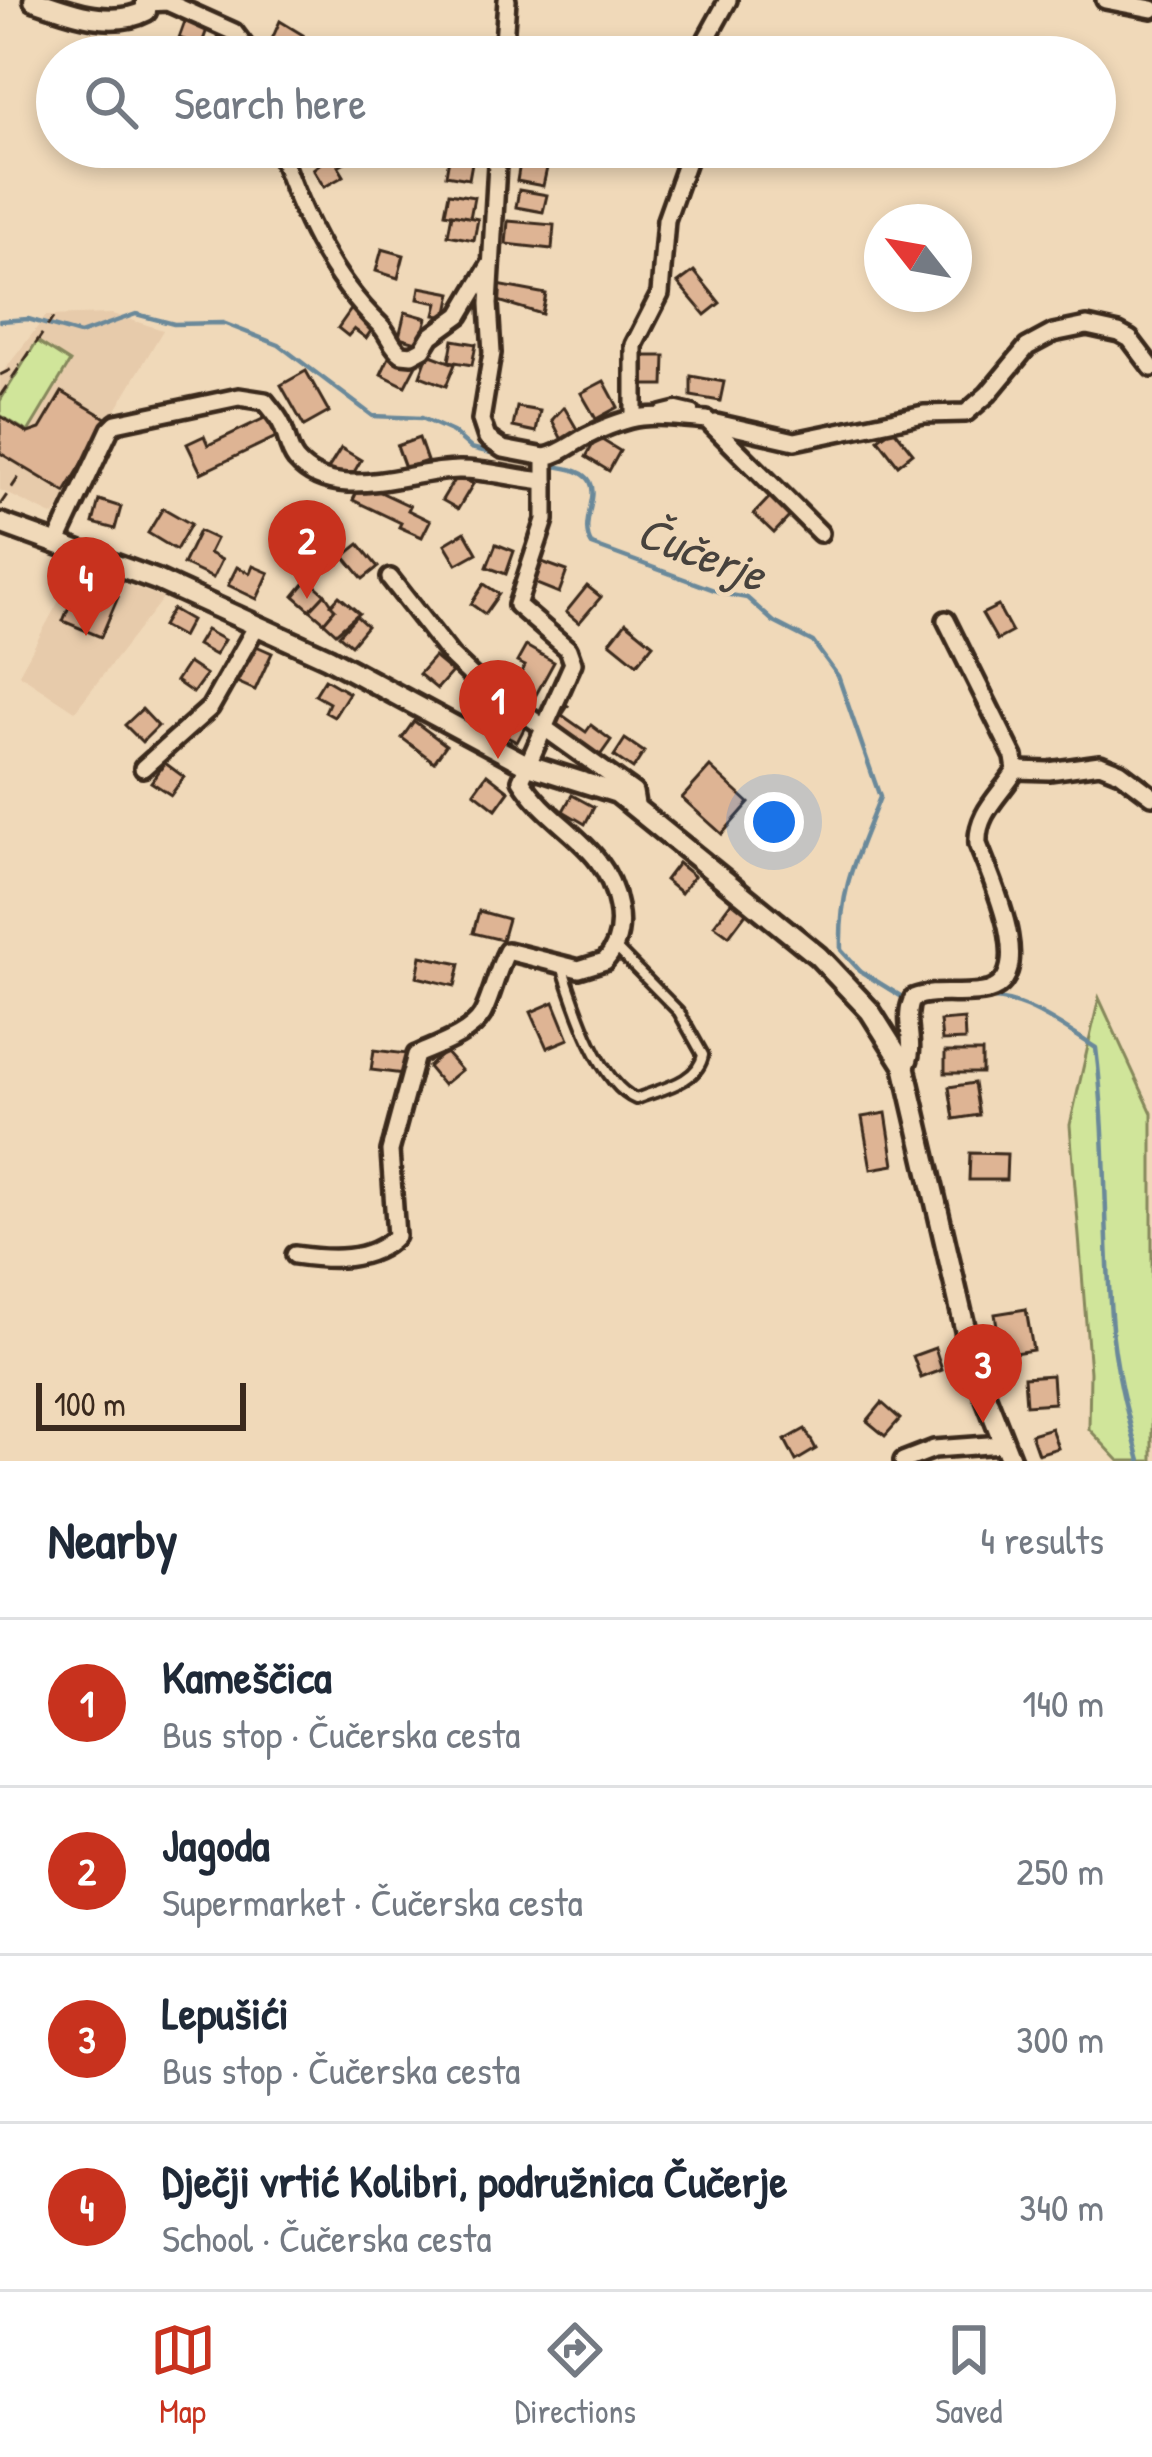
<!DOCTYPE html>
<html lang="en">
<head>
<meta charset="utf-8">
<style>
  body { margin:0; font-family:"Patrick Hand",sans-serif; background:#f2f2f3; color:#1f2937 }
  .compass { position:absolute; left:864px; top:204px; width:108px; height:108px; border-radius:50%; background:#fff; box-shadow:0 6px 18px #0003; rotate:301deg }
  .scale { position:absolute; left:36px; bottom:30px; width:210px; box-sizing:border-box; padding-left:12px; border:6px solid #3b2a1e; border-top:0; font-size:33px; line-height:42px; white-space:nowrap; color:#3b2a1e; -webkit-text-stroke:9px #f0d9b9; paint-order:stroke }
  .you { position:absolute; left:774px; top:822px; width:42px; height:42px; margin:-30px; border:9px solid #fff; border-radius:50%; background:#1a73e8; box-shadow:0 0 0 18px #1a73e833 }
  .badge { display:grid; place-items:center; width:78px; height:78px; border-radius:50%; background:#c8321e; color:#fff; font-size:39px; font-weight:700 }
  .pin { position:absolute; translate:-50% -99px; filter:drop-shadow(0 3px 6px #0008) }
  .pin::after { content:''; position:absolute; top:63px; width:42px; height:36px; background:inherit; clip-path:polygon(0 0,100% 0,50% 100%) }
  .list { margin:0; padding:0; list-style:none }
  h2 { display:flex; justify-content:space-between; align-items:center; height:156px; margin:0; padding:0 48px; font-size:51px }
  h2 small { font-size:39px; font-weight:400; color:#747a83 }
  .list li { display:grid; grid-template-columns:78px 1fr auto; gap:36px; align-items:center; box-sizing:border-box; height:168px; padding:0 48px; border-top:3px solid #e0e1e3 }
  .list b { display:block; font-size:45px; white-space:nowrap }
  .list p { margin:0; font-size:39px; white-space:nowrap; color:#747a83 }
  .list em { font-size:39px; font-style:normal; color:#747a83 }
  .icon { flex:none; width:66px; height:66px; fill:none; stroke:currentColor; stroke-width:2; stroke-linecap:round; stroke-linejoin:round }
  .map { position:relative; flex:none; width:1152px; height:1461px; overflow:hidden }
  .search { position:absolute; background:#fff; box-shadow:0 6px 18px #0003; left:36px; right:36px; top:36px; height:132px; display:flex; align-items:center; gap:30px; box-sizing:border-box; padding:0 42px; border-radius:66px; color:#747a83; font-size:45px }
  .sheet { height:828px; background:#fff }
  nav { display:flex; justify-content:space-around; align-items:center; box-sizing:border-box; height:168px; border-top:3px solid #e0e1e3; background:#fff; font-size:33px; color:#747a83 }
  nav a { display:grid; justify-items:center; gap:6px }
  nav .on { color:#c8321e }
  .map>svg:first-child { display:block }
  .built { fill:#e7cbab }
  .green { fill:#d0e59a; stroke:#86885c; stroke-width:3 }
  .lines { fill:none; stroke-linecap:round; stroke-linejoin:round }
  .stream { stroke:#6b899a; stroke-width:4.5 }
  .building { fill:#deb494; stroke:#3b2a1e; stroke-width:3 }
  .service-casing { stroke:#3b2a1e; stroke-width:16 }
  .minor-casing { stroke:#3b2a1e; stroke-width:24 }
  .tertiary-casing { stroke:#3b2a1e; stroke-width:27 }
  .path { stroke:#3b2a1e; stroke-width:3; stroke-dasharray:12 9; stroke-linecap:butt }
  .service { stroke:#f0d9b9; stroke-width:8 }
  .minor { stroke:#f0d9b9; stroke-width:15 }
  .tertiary { stroke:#f0d9b9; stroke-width:18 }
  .labels { text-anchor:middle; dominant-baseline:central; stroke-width:9; stroke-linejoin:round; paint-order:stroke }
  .water-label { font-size:48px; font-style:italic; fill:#47423d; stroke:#f0d9b9 }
</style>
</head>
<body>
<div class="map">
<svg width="1152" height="1461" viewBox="0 0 1152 1461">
  <rect width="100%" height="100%" fill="#f0d9b9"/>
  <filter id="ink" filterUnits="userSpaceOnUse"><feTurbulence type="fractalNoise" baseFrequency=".00833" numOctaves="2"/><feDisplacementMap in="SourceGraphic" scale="24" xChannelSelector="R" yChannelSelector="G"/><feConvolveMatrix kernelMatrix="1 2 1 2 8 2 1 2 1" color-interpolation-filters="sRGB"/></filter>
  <g filter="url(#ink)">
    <!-- built -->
    <g class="built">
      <polygon points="112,314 163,330 54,516 0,490 0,376 46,316"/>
      <polygon points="78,566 163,598 75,711 19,674"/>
    </g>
    <!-- green -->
    <g class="green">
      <polygon points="37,341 70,362 28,432 0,415 0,401"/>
      <polygon points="1099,998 1152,1113 1152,1461 1119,1461 1089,1429 1090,1372 1070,1125"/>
    </g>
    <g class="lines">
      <!-- stream -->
      <g class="stream">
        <polyline points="0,321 28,319 80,334 136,314 174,324 223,323 279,345 373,416 422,418 453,432 471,448 540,465"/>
        <path d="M552,466C626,473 572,515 592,545L725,594L747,598L774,622L813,642L838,676L880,797C858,854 839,886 841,950L860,971L907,1000"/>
        <path d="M983,999C1022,995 1064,1028 1096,1048C1107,1137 1104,1226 1111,1316C1114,1365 1127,1414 1140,1461"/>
        <polyline points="917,1004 971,1000"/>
      </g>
    </g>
    <!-- building -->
    <g class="building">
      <polygon points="187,16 209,24 201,46 179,38"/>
      <polygon points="280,21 303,35 290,57 269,46"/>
      <polygon points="340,148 347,161 338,166 344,176 324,187 313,169"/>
      <polygon points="450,153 473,157 469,179 446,175"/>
      <polygon points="520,163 547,168 543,186 517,181"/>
      <polygon points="519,190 547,195 543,212 516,207"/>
      <polygon points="449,193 474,197 470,218 445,213"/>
      <polygon points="452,214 478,219 474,240 448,235"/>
      <polygon points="508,221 554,225 552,249 506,244"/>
      <polygon points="382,249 404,255 398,278 376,271"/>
      <polygon points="694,271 720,303 705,315 678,283"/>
      <polygon points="498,285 546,294 542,314 495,300"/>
      <polygon points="420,287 452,293 447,317 435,315 438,303 418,299"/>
      <polygon points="352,308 375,325 366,338 354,329 348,336 338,328"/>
      <polygon points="405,312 427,318 420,343 399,337"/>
      <polygon points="453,340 476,344 472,365 449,361"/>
      <polygon points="391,353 416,365 405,386 381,374"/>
      <polygon points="428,354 455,364 446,386 420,376"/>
      <polygon points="644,356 665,356 664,385 644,385"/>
      <polygon points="306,371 329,412 304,426 281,385"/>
      <polygon points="691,376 724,382 720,401 691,396"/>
      <polygon points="604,381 618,407 596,419 581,393"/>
      <polygon points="62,392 109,420 65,492 0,453 0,416 28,433 40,429"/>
      <polygon points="517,407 540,411 536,432 513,427"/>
      <polygon points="564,407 578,431 562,440 552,420"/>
      <polygon points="269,416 278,436 201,473 187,444 204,436 208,445"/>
      <polygon points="893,428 913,453 898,465 878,439"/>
      <polygon points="597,437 620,451 609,471 586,457"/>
      <polygon points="419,438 427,461 405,468 397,446"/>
      <polygon points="341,448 361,460 349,481 328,469"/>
      <polygon points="457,475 473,484 458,509 442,500"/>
      <polygon points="361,483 410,506 408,510 430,521 422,537 399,527 401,523 353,500"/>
      <polygon points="770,497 790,516 774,533 754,514"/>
      <polygon points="99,500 121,507 115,529 93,523"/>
      <polygon points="163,508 191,524 176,550 148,533"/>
      <polygon points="199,531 216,539 209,553 222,560 213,578 183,564"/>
      <polygon points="465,532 477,553 457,564 445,544"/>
      <polygon points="359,544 378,567 363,579 344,556"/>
      <polygon points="496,544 514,551 506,574 487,567"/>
      <polygon points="542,562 567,571 559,593 534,583"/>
      <polygon points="253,566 269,573 257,599 228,585 237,567 250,573"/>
      <polygon points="308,579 325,594 310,610 294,596"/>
      <polygon points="80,581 118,597 101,637 63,621"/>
      <polygon points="484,584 499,594 485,614 471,604"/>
      <polygon points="587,586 601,597 579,623 566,612"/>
      <polygon points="325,594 335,609 324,622 310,610"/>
      <polygon points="339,596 359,613 336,633 324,622 335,609 331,605"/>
      <polygon points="998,606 1012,632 997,640 982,614"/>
      <polygon points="172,609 191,620 182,637 162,626"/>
      <polygon points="356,616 367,626 351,645 339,635"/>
      <polygon points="626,622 653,644 637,664 610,642"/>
      <polygon points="206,630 224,640 215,655 197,645"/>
      <polygon points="254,645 272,653 255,690 237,682"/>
      <polygon points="526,646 554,662 527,711 506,700 525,666 517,662"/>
      <polygon points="434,657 452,672 437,689 419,674"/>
      <polygon points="188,663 206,675 193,693 176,681"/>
      <polygon points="325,679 349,693 334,717 325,712 329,703 315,695"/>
      <polygon points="475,695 527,723 517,742 465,715"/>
      <polygon points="562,702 568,706 562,715 586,732 591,725 611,740 599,757 548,721"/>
      <polygon points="142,709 158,726 142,742 125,725"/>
      <polygon points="414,721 446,745 434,762 402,738"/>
      <polygon points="625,739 644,752 633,769 614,756"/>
      <polygon points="165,763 184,777 171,795 151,782"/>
      <polygon points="710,767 749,803 722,834 682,798"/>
      <polygon points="487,774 509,791 496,809 474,792"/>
      <polygon points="572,795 594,807 585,824 563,811"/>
      <polygon points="678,863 694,876 681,893 665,880"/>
      <polygon points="732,901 747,912 729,936 714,925"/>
      <polygon points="479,911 508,919 502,940 473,933"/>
      <polygon points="421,956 460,964 455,986 417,977"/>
      <polygon points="554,1002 569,1039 547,1048 531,1012"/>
      <polygon points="964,1019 965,1040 942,1041 940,1021"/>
      <polygon points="374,1050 407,1054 404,1074 371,1070"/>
      <polygon points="445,1052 461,1070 443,1085 428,1067"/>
      <rect x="945" y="1052" width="37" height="21"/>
      <polygon points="974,1083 979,1115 954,1119 949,1087"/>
      <polygon points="886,1113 894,1165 871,1169 862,1117"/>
      <polygon points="970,1153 1007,1154 1006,1180 969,1180"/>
      <polygon points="1026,1309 1033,1350 1002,1355 995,1314"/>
      <polygon points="935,1348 942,1370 921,1378 913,1356"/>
      <polygon points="1052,1375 1054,1403 1026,1405 1024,1377"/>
      <polygon points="882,1403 900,1419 885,1436 867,1421"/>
      <polygon points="1051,1428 1058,1448 1038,1454 1031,1434"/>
      <polygon points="805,1429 816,1449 796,1461 785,1440"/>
    </g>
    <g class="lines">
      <!-- service casing -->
      <g class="service-casing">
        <g id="service">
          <polyline points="661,411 677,407 694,411"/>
          <path d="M562,966C574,1003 599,1084 636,1099C660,1089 698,1083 703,1055L679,1012L616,948"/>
        </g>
      </g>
      <!-- minor casing -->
      <g class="minor-casing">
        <g id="minor">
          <polyline points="1105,0 1152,9"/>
          <polyline points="148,3 167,2 234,32 253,57"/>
          <polyline points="503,57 507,0"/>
          <polyline points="702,57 707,38 728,0"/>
          <path d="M278,147C301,213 329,276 380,325C389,334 391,346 402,354L412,355L423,349L431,336L460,315L491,263"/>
          <polyline points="498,147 489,304 492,353 481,420 487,438 503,449 545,457"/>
          <polyline points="634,415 634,345 660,294 666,220 692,147"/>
          <polyline points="716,423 795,441 924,414 966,413 988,394 1027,347 1053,333 1087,326 1119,333 1130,339 1152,368"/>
          <path d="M57,542L110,429L116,423L239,397L265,401C271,409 278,416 282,425C287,436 288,450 296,460C336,506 411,469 460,470C490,470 516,479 545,481"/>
          <polyline points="390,578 451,656 472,676 634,792 636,804"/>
          <polyline points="143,768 210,708 256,627"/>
          <polyline points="1016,770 1049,771 1100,764 1120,772 1152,796"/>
          <path d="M905,1067C919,1047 901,1021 913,998C936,989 963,997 988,991C1039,977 989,874 978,844C976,813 1001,795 1016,770L1014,757L946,620"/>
          <path d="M295,1255C329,1260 370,1263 396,1236L390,1151L416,1055C436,1046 470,1035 482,1015C491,999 497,970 507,951L579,969L605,961C618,946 622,927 618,907C607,843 552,830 521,780L573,663L568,649L517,605L545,520V457C561,454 573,443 587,436C638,411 653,415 707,420L820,533"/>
          <polyline points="903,1461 934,1449 1002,1444"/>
        </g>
      </g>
      <!-- tertiary casing -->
      <g class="tertiary-casing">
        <g id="tertiary">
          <path d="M34,0C68,12 112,29 146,11V0"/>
          <polyline points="0,523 157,580 328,658 525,764 617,793 818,956 870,1011 904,1065 974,1367 1011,1461"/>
        </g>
      </g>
      <!-- path -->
      <g class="path">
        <polyline points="0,375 20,365"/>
        <polyline points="0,396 53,318"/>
        <polyline points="0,505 25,468"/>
      </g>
      <!-- service -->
      <use href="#service" class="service"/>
      <!-- minor -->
      <use href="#minor" class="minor"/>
      <!-- tertiary -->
      <use href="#tertiary" class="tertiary"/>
    </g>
  </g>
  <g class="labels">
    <!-- water labels -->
    <g class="water-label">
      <text transform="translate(702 552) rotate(21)">Čučerje</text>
    </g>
  </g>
</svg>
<svg class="compass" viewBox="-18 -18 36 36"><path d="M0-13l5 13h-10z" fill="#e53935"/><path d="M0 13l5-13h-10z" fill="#747a83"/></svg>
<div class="scale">100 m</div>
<div class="you"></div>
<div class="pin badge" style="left:498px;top:759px">1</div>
<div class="pin badge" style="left:307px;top:599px">2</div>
<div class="pin badge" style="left:983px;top:1423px">3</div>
<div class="pin badge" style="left:86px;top:636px">4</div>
<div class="search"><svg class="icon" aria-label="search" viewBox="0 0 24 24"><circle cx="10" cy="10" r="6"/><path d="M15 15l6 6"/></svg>Search here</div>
</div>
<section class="sheet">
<h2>Nearby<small>4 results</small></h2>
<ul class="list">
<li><span class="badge">1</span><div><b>Kameščica</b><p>Bus stop · Čučerska cesta</p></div><em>140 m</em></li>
<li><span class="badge">2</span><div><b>Jagoda</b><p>Supermarket · Čučerska cesta</p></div><em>250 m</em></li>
<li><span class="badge">3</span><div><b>Lepušići</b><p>Bus stop · Čučerska cesta</p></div><em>300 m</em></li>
<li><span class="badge">4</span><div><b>Dječji vrtić Kolibri, podružnica Čučerje</b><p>School · Čučerska cesta</p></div><em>340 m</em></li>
</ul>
</section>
<nav>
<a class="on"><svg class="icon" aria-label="map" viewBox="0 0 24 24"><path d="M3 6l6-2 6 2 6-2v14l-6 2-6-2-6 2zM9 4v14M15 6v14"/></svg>Map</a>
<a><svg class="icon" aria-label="directions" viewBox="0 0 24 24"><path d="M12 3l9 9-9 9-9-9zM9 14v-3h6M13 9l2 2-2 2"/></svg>Directions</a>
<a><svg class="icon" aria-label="saved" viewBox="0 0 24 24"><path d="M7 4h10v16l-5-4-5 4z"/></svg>Saved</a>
</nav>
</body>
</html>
